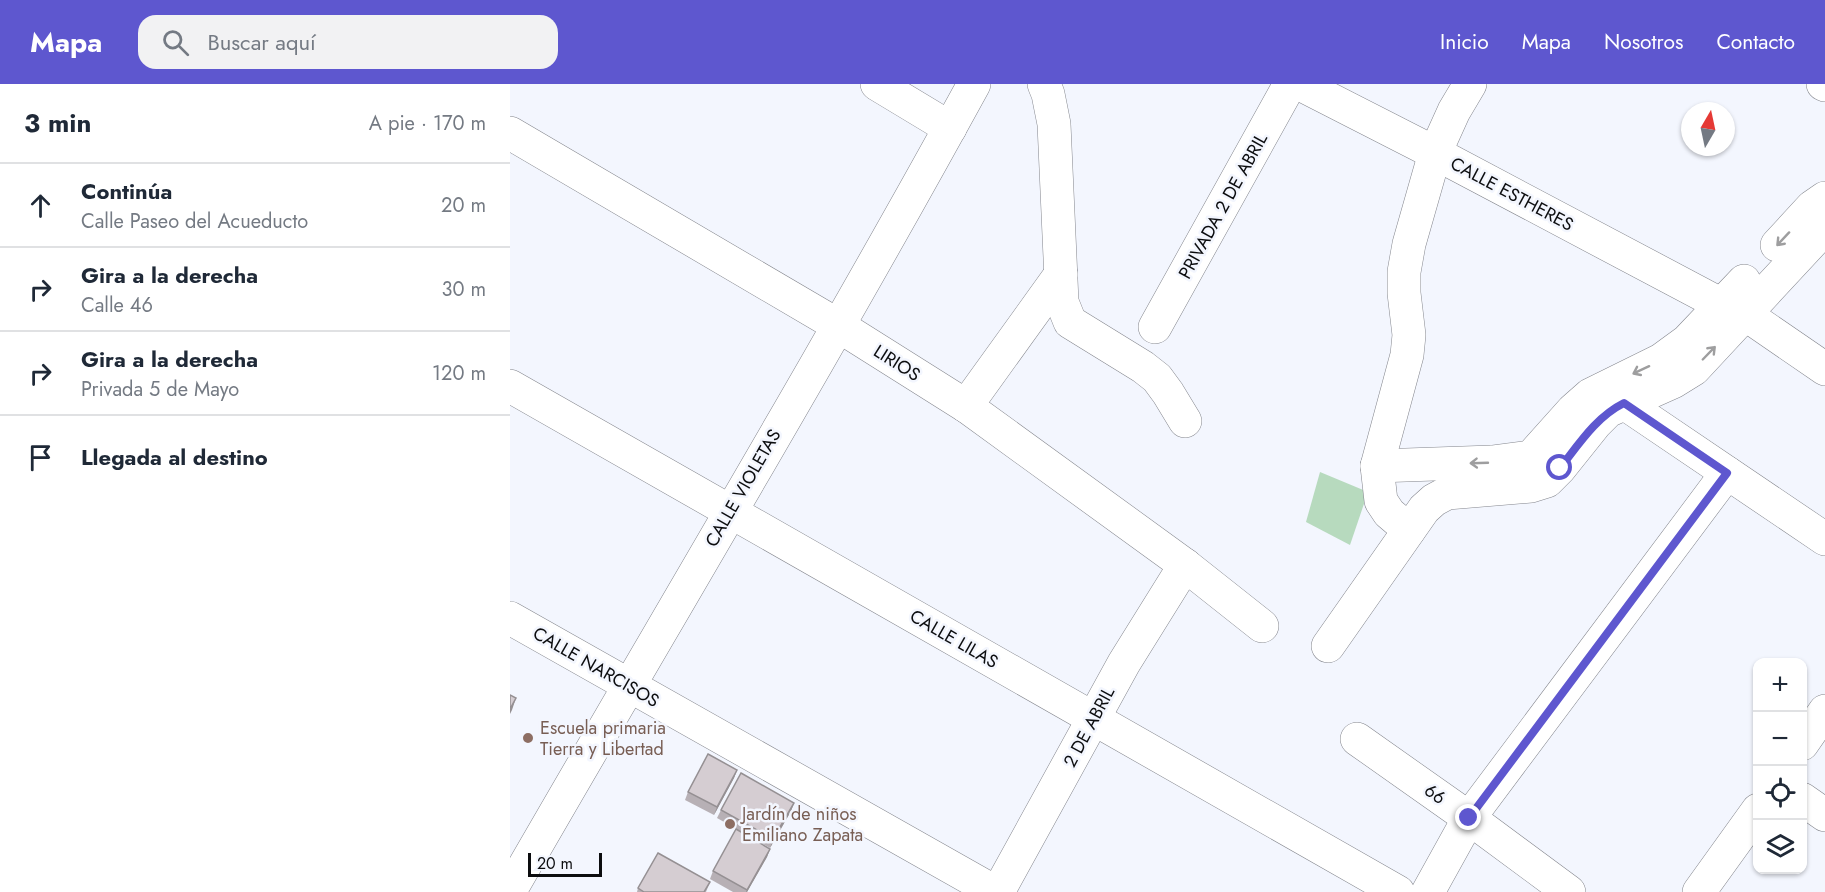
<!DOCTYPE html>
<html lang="es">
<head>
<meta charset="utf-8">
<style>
  body { margin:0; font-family:Jost,sans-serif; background:#f2f2f3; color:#1f2937 }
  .controls { position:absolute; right:18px; bottom:18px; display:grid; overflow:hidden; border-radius:12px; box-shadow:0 2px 4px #0004 }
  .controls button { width:54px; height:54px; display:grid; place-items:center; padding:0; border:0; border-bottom:2px solid #e0e1e3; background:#fff; color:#1f2937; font:30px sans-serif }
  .compass { position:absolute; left:1171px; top:18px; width:54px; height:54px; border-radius:50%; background:#fff; box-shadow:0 2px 4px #0004; rotate:9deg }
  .scale { position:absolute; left:18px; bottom:15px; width:74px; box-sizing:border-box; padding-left:6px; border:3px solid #0c0d0f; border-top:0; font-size:16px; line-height:21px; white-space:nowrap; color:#0c0d0f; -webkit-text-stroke:4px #f3f6fe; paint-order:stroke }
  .stop { position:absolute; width:18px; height:18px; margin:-14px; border:4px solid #5e57cf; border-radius:50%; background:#fff }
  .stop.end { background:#5e57cf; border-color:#fff; box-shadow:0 2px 6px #0008 }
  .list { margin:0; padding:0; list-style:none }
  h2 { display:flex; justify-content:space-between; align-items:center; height:78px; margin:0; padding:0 24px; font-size:26px }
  h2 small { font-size:20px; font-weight:400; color:#747a83 }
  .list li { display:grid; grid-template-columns:39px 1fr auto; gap:18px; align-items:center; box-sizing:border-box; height:84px; padding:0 24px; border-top:2px solid #e0e1e3 }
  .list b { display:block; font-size:22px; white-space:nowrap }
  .list p { margin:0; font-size:20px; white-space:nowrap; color:#747a83 }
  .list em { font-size:20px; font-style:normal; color:#747a83 }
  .icon { flex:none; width:33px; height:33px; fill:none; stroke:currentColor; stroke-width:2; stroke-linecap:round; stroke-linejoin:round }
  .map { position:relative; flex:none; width:1315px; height:808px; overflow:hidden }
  header { display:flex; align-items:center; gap:36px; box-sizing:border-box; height:84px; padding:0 30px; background:#5e57cf; color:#fff }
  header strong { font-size:28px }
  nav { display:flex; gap:33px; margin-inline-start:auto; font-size:21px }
  .search { width:420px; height:54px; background:#f2f2f3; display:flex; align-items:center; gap:15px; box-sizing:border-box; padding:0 21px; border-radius:18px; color:#747a83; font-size:22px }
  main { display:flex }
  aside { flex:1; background:#fff }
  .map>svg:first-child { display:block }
  .green { fill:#b7dabe }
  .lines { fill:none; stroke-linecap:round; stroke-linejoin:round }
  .minor-casing { stroke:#84868d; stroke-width:34 }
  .minor { stroke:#fff; stroke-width:33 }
  .wall { fill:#b7b0b5 }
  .shaded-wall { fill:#959093 }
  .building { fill:#d5cdd2; stroke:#959093; stroke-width:1.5 }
  .oneway { stroke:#9e9e9f }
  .route { stroke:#5e57cf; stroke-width:8 }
  .education-dot { fill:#8d6e63; stroke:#f3f6fe; stroke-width:2 }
  .labels { text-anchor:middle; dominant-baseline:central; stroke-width:5; stroke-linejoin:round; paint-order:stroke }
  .street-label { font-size:18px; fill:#0c0d0f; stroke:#f3f6fe }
  .education-label { font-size:18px; fill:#785e54; stroke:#f3f6fe; text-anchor:start }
</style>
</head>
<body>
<header>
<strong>Mapa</strong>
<div class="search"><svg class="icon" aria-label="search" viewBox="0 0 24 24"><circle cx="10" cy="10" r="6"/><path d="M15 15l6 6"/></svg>Buscar aquí</div>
<nav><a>Inicio</a><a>Mapa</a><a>Nosotros</a><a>Contacto</a></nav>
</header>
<main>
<aside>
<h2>3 min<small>A pie · 170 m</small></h2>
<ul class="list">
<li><svg class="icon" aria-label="ahead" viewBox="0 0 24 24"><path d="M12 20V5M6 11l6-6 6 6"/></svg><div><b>Continúa</b><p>Calle Paseo del Acueducto</p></div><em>20 m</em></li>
<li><svg class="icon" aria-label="right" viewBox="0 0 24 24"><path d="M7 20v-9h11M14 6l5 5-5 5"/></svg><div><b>Gira a la derecha</b><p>Calle 46</p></div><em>30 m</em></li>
<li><svg class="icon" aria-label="right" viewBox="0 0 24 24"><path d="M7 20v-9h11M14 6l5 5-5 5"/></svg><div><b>Gira a la derecha</b><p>Privada 5 de Mayo</p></div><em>120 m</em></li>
<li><svg class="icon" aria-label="arrive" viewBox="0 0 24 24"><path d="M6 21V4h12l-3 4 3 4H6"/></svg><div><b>Llegada al destino</b></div></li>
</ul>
</aside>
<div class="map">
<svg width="1315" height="808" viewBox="0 0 1315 808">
  <rect width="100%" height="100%" fill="#f3f6fe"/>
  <!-- green -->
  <polygon class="green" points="810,388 858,408 840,461 796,438"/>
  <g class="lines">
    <!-- minor casing -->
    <g class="minor-casing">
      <g id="minor">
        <polyline points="367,0 440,44"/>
        <polyline points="534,0 538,10 544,40 552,218 560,238 633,283 647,294 658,309 675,337"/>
        <polyline points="790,0 925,69 1212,221"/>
        <polyline points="1313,0 1315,1"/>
        <polyline points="0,49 329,242 456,322 675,481 752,542"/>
        <polyline points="1267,161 1302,123 1315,114"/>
        <polyline points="1235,230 1315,285"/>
        <polyline points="645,243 780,0"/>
        <polyline points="0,302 888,808"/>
        <polyline points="1114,319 1315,455"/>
        <polyline points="456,322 551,190"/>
        <polyline points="867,382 982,378 1021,373 1063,326 1080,311 1151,276 1177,257 1234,197"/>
        <polyline points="899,446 879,429 871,417 867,382 897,271 899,251 894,209 894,188 899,160 925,69 944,27 960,0"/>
        <polyline points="0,534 485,808"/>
        <polyline points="818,562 914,425 924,416 937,409 1021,402 1037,397 1050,384 1086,339 1098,327 1163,298 1184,285 1315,144"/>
        <polyline points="847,655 959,734 1059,808"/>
        <polyline points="1292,660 1315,627"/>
        <polyline points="1292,715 1315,731"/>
        <path d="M0,807C155,538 315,272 464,0"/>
        <polyline points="488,808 614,579 675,481"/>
        <polyline points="918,808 959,734 1217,389"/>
        <polyline points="1189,808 1248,726"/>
      </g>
    </g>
    <!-- minor -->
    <use href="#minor" class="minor"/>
  </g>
  <!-- wall -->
  <g class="wall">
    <polygon points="227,686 224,694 204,731 175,716 178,708"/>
    <polygon points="284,719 281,727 260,764 207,734 211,726"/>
    <polygon points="260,765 257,773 237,808 223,808 200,795 203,787"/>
    <polygon points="200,798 196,808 127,808 128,804"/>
  </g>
  <!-- shaded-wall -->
  <g class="shaded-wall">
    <polygon points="6,614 2,626 0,630 0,625"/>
    <polygon points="227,686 224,694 204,731 207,723"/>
    <polygon points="284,719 281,727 260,764 263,755"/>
    <polygon points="260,765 257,773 237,808 236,808"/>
  </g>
  <!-- building -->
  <g class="building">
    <polygon points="0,611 6,614 0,625"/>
    <polygon points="198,670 227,686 207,723 178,708"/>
    <polygon points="231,689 284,719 263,755 211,726"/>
    <polygon points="226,745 260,765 237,806 203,787"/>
    <polygon points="148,769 200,798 194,808 134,808 128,804"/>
  </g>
  <!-- one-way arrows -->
  <defs><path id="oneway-shaft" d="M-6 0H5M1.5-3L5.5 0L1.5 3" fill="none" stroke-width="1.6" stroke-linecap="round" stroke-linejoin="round" transform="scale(1.5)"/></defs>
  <g class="oneway">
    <use href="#oneway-shaft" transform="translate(1273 155) rotate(133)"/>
    <use href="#oneway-shaft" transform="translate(1199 269) rotate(-46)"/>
    <use href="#oneway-shaft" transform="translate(1131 286) rotate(155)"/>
    <use href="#oneway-shaft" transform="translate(969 379) rotate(178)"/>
  </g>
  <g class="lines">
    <!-- route -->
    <path class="route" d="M959,734L1217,389L1114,319C1086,333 1069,360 1050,384"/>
  </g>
  <!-- markers -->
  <g class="education-dot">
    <circle cx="18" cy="654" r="6"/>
    <circle cx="220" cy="740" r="6"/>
  </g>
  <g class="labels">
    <!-- street labels -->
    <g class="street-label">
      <text transform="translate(1002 110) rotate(28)">CALLE ESTHERES</text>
      <text transform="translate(713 122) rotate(-61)">PRIVADA 2 DE ABRIL</text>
      <text transform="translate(387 279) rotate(32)">LIRIOS</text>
      <text transform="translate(233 404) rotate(-60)">CALLE VIOLETAS</text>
      <text transform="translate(444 555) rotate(30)">CALLE LILAS</text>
      <text transform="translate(86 583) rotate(30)">CALLE NARCISOS</text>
      <text transform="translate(579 643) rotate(-62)">2 DE ABRIL</text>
      <text transform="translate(925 710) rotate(35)">66</text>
    </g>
    <!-- education labels -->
    <g class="education-label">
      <text x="30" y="644">Escuela primaria<tspan x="30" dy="21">Tierra y Libertad</tspan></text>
      <text x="232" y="730">Jardín de niños<tspan x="232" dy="21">Emiliano Zapata</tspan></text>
    </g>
  </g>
</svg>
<div class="controls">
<button>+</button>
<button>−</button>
<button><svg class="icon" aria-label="locate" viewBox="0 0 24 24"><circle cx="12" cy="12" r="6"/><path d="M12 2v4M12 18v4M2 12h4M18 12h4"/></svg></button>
<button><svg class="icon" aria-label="layers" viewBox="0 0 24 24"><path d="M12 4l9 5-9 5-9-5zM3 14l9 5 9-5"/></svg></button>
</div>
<svg class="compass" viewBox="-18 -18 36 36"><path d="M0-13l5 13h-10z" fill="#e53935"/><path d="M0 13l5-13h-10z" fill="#747a83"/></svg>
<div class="scale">20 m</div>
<div class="stop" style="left:1050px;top:384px"></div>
<div class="stop end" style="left:959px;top:734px"></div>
</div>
</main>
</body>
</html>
